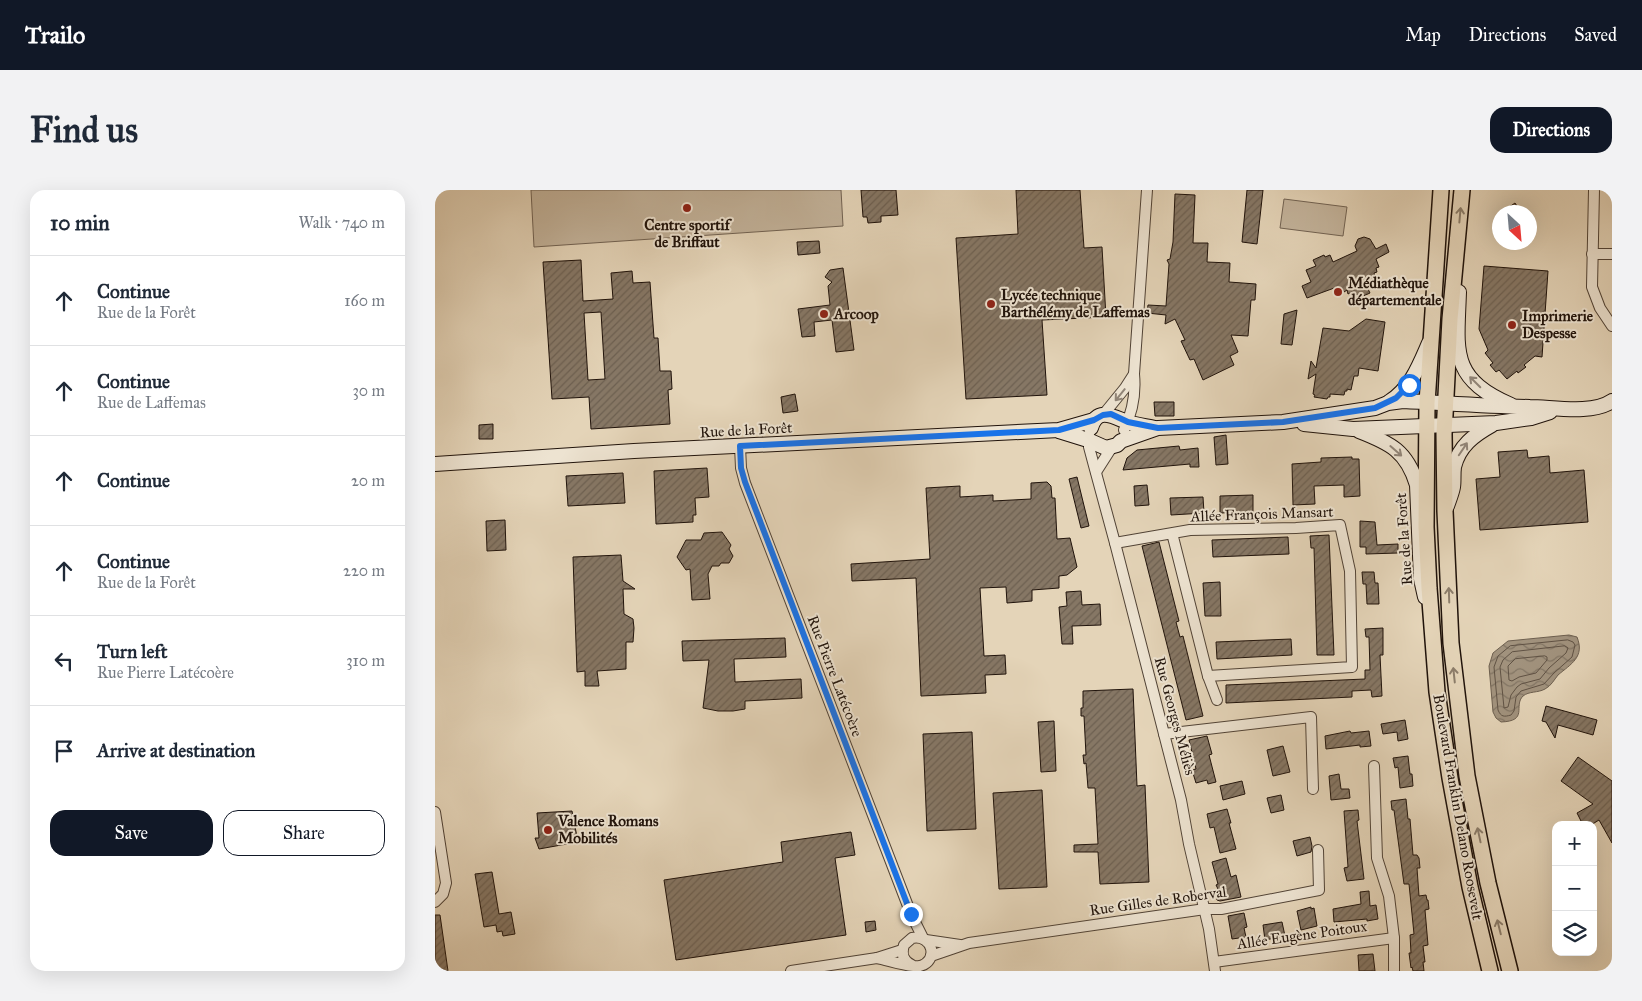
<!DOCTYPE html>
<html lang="en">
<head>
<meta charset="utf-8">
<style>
  body { margin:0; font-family:"IM FELL Great Primer",serif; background:#f2f2f3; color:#1f2937 }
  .controls { position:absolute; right:15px; bottom:15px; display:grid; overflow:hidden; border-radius:10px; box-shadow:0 5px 20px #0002 }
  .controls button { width:45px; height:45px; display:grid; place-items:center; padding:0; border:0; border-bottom:1px solid #e0e1e3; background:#fff; color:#1f2937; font:25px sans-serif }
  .compass { position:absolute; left:1057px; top:15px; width:45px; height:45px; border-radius:50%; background:#fff; box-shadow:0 5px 20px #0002; rotate:154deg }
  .stop { position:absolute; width:15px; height:15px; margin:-11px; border:4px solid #1a73e8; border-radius:50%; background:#fff }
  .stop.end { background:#1a73e8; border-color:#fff; box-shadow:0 1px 5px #0008 }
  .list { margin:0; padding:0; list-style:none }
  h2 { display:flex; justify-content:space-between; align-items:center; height:65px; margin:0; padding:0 20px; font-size:21px }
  h2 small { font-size:16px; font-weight:400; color:#747a83 }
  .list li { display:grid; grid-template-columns:32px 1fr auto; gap:15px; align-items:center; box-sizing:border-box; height:90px; padding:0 20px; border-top:1px solid #e0e1e3 }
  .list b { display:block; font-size:19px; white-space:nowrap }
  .list p { margin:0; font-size:16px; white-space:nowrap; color:#747a83 }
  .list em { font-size:16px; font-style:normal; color:#747a83 }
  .actions { display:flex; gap:10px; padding:15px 20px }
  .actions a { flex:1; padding:11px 0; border:1px solid #111827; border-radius:15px; text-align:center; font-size:18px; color:#111827 }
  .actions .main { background:#111827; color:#fff }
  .icon { flex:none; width:28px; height:28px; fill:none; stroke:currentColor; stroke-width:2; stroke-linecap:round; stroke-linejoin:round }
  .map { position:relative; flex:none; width:1177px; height:781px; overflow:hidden; border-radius:15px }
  header { display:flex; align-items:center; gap:30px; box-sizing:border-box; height:70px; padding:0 25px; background:#111827; color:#fff }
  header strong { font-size:24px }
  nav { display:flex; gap:28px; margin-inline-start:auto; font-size:18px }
  .intro { display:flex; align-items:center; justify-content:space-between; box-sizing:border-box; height:120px; padding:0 30px }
  h1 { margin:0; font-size:35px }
  .button { padding:12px 22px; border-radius:15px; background:#111827; color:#fff; font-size:18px; font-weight:700 }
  main { display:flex; gap:30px; padding:0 30px }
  aside { flex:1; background:#fff; border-radius:15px; box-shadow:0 5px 20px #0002 }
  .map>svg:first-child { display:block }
  .garden { fill:#c3b39b; stroke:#726353 }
  .water { fill:url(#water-waves); stroke:#6d5f4f }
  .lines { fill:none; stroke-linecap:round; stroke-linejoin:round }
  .shore { stroke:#605244; stroke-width:1 }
  .building { fill:url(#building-hatch); stroke:#20130b; fill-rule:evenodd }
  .street-casing { stroke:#514336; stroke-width:12 }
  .secondary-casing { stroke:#20130b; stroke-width:16 }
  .primary-casing { stroke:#20130b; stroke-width:18 }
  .street { stroke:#ede3d1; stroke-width:10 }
  .secondary { stroke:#ede3d1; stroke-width:14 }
  .primary { stroke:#e4d4b8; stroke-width:15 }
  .oneway { stroke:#8c7d6a }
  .oneway2 { stroke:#918578 }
  .route { stroke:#1a73e8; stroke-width:6 }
  .poi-dot { fill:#8f2418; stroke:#ede3d1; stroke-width:2 }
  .labels { text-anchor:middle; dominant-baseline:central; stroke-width:4; stroke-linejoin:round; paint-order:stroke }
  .poi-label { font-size:15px; font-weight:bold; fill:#20130b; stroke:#ede3d1; text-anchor:start }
  .street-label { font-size:15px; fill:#20130b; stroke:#ede3d1 }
</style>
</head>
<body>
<header>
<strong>Trailo</strong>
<nav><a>Map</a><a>Directions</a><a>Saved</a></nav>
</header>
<div class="intro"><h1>Find us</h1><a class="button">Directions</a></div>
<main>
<aside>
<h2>10 min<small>Walk · 740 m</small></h2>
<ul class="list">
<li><svg class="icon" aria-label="ahead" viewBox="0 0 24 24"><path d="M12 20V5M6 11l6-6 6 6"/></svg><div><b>Continue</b><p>Rue de la Forêt</p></div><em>160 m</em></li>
<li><svg class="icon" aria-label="ahead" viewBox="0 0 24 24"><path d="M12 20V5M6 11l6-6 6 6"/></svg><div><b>Continue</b><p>Rue de Laffemas</p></div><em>30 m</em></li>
<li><svg class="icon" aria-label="ahead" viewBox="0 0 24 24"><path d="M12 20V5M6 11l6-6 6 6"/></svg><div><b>Continue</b></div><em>20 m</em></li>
<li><svg class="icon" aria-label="ahead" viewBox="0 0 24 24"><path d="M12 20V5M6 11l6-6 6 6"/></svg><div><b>Continue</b><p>Rue de la Forêt</p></div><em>220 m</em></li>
<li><svg class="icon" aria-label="left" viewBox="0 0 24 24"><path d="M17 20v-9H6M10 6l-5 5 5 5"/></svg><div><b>Turn left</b><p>Rue Pierre Latécoère</p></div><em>310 m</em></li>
<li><svg class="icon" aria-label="arrive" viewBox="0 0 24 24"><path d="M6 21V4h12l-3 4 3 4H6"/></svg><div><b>Arrive at destination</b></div></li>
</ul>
<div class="actions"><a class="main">Save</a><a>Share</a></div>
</aside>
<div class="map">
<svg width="1177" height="781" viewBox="0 0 1177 781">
  <defs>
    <pattern id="water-waves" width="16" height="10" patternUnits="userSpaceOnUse" patternTransform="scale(1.25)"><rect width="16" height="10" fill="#a1927d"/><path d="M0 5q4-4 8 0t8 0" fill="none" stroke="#837665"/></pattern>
    <pattern id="building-hatch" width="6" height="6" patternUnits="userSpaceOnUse" patternTransform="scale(1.25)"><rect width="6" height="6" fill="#867765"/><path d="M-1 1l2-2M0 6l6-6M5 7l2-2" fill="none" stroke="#6d6051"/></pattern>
  </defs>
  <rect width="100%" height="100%" fill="#e4d4b8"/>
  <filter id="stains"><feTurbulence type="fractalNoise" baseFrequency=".004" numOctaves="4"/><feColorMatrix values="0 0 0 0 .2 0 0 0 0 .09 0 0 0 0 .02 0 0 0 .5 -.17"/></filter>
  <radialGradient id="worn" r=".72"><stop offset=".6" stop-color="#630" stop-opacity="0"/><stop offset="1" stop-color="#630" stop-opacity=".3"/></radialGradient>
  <!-- garden -->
  <g class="garden">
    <polygon points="96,0 406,0 408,36 99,57"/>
    <polygon points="849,9 912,17 908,46 845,38"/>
  </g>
  <!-- water -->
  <path class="water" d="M1134,445L1142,447C1150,467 1136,474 1123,485C1119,490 1116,496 1110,499C1103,503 1094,501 1088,506C1078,516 1094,531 1066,532L1061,528L1058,522L1054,476L1058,463L1073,451Z"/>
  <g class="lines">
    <!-- shore -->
    <g class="shore">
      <path d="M1133,450L1138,452L1140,455L1137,467L1119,483L1109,494L1086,501L1081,507L1079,521L1076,525C1069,527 1066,527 1063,520L1059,477L1063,466L1075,456Z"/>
      <polygon points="1130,456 1133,458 1131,463 1114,478 1105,489 1086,494 1082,497 1076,505 1073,517 1069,518 1065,477 1068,470 1077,462"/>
      <polygon points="1110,466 1112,467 1112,470 1101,483 1084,487 1077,491 1074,490 1073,476 1080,469"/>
    </g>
  </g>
  <!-- building -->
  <g class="building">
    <polygon points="426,0 461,0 463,25 446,26 446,32 433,33 432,27 428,27"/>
    <polygon points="581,0 645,0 649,58 667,57 671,127 607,130 612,205 531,209 521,48 583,44"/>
    <polygon points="812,0 828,0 822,54 807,52"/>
    <polygon points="740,4 760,5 758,53 773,53 772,72 795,73 794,92 821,94 820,110 816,110 813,146 796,145 803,162 795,166 799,175 768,190 759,169 755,170 746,151 750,150 740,129 730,134 731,125 712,123 713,115 731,116 734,74 732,70 735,69 738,52"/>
    <polygon points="1080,13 1086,22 1067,22"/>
    <polygon points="929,47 935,49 941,59 951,54 954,62 941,69 944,77 941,78 942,82 939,83 940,87 937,89 939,93 935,94 936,97 933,99 935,103 924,108 922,104 918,106 917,102 913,104 912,100 909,102 907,98 903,100 902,97 872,108 867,96 876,92 871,80 881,76 878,70 889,65 890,67 895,65 898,72 922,61 920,56 923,49"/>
    <polygon points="384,51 385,63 363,65 362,52"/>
    <path d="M146,70L148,111L178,109L176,83L197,81L198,93L215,92L219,148H223L225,181H236L237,199L233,200L235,234L156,239L154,207L117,209L108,72ZM166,122L170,189L153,190L149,123Z"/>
    <polygon points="1049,76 1113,81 1107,167 1100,166 1089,175 1091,177 1083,183 1082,181 1072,189 1064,180 1061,182 1055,175 1058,173 1050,163 1053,160 1044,139"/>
    <polygon points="408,78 419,160 401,162 397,130 379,132 380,146 367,147 363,119 395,115 393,96 397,92 390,87 395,80"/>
    <polygon points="862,120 857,155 846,154 849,124"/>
    <polygon points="931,129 950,132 943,181 924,178 923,186 919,186 916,200 912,199 912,201 910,201 909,205 895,204 895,207 893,207 892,209 879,207 880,205 878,204 881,184 873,189 876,171 881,178 888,138 914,141"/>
    <polygon points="360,204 363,221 348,223 346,207"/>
    <polygon points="719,212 739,212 739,226 720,226"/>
    <polygon points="58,234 58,249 44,249 44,235"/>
    <polygon points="791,245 793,274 781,275 779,247"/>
    <polygon points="744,256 745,260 763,258 764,277 755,277 755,274 688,280 692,268 702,260"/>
    <polygon points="1092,260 1093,268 1114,266 1115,283 1149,280 1153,332 1045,340 1041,289 1065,287 1063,262"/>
    <polygon points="917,267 917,269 924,269 925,306 909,307 909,295 879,296 880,314 858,315 857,274 886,272 886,268"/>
    <polygon points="272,278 274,307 260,308 261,325 258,325 258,332 221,334 219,281"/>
    <polygon points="188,283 190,313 133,316 131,286"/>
    <polygon points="642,287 654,336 646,338 634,289"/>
    <polygon points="612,292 616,296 617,308 620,308 622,349 635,348 642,377 632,385 624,386 624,398 597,400 597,411 572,413 571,397 545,398 549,466 570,465 571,484 550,485 551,503 486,506 481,388 417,391 416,374 495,369 491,298 525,296 525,307 558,305 558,311 596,309 596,293"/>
    <polygon points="712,295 714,315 700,316 699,296"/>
    <polygon points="818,305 818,322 785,323 785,306"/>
    <polygon points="768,307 769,323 736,325 735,308"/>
    <polygon points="70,330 71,360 52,361 51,331"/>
    <polygon points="925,331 940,332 942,355 963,354 963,363 931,364 931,357 925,357"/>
    <polygon points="287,342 296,355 294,359 298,366 294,373 286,373 284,376 277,376 273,384 275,409 257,410 255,379 251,380 242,367 251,350 266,350 269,343"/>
    <polygon points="894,345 899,465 882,465 879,358 876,358 875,346"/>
    <polygon points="853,347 854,364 778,367 777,350"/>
    <polygon points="724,352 744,431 741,432 745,447 748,446 768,526 751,530 707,356"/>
    <polygon points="186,365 188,391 200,399 188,399 189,424 198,429 199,438 198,452 191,452 191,479 162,481 164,496 150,496 150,481 142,482 138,367"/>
    <polygon points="927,382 939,382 940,393 943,393 944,414 932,414 931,394 928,394"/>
    <polygon points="785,392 786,426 770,426 768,393"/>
    <polygon points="646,401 647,415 665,414 666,435 637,436 638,454 627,454 624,417 632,416 631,402"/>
    <polygon points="948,438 948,465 945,465 947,506 937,507 936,500 917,501 917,507 791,513 791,495 930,489 930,480 935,480 934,447 931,447 930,439"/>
    <polygon points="350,448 351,467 299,469 300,492 366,489 367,508 310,511 310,519 298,521 283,521 268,518 274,470 248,471 247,451"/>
    <polygon points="856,449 857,465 782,469 781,452"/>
    <polygon points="698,499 702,596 710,595 714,692 665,694 663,662 639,662 639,655 663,654 660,598 653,598 651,573 649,574 648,565 651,565 649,526 646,526 646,518 648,518 648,501"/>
    <polygon points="1111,516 1162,530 1158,545 1123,535 1120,548 1111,532 1107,531"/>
    <polygon points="970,530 973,549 963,551 962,542 948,544 946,534"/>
    <polygon points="619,531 621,581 606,582 603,532"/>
    <polygon points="915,541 916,543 934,541 936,556 925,557 925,555 891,559 890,546"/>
    <polygon points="537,542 541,639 492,641 488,544"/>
    <polygon points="772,546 777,564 774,565 781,592 773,594 772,590 761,593 757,580 761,579 754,550"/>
    <polygon points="848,556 855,582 838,586 832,560"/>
    <polygon points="973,566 975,584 977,584 978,596 965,598 963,577 960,578 958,568"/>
    <polygon points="1143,567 1177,591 1177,653 1164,630 1156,635 1148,635 1142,623 1158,614 1126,591"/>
    <polygon points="904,584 906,599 914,599 915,608 896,610 894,586"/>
    <polygon points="807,591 810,604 788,610 785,596"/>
    <polygon points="607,600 612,697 564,699 558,603"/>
    <polygon points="846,605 849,620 836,623 832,608"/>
    <polygon points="971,609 973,629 975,629 978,665 982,665 984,668 985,678 982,678 984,706 991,705 992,710 993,710 994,719 990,720 993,755 988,756 990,772 988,772 989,781 978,781 977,777 976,778 974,763 976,763 975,745 979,744 974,694 969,694 959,620 957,620 956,611"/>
    <polygon points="792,619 796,633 794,633 801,659 785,663 779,637 775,638 772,624"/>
    <polygon points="923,620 924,630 922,631 929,689 912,691 909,678 913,677 909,621"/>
    <polygon points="137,621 143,652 104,659 100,648 104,648 102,623"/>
    <polygon points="416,642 420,665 400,668 411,745 241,770 229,690 348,672 346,652"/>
    <polygon points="875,647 877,656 876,662 862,666 858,651"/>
    <polygon points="791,668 796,687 801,685 806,707 785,711 782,710 780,700 783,699 781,695 783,694 777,672"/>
    <polygon points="57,682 64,724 76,722 80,744 68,746 67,741 62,742 61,735 49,737 40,684"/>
    <polygon points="934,701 935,716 941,715 943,729 932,731 932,729 899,732 898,719 926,714 925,702"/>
    <polygon points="876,717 876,719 879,718 882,736 866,740 862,721"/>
    <polygon points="809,723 812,737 809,738 811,747 797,749 793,726"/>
    <polygon points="0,725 5,725 13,781 0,781"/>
    <polygon points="440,731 441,740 431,742 430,732"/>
    <polygon points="847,732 850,746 830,750 828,735"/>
    <polygon points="938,764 940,781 924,781 923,765"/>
  </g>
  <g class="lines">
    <!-- street casing -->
    <g class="street-casing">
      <g id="street">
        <polyline points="1159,0 1157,97 1165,118 1177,136"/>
        <polyline points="1157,64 1177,64"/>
        <polyline points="668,225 690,198 699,184"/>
        <path d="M689,240C698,221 701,204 699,184L712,0"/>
        <polyline points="654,245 654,257 658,272 680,353 746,610 754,654 774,739 780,781"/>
        <polyline points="305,256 306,278 310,293 476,724 488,748"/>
        <polyline points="661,282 677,257"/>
        <polyline points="680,353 755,340 861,338 905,335 915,381 917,477 773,486 737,343"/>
        <polyline points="773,486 782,510"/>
        <polyline points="729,544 876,527 878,599"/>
        <polyline points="939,576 942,668 954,706 959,748 959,781"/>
        <polyline points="0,622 11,693 8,704 0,712"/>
        <polyline points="491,750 525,755"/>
        <polyline points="496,766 534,753 770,719 786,719 884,700 883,660"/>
        <path d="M442,768C453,770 475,778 485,776C504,771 498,744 477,748L469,755C466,764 468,771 477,775"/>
        <polyline points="779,772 959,748"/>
        <polyline points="356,781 442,768 467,760"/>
      </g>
    </g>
    <!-- secondary casing -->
    <g class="secondary-casing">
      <g id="secondary">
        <path d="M1024,102C1022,161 1014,188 1076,215"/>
        <path d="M954,212C976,198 984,176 994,153"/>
        <polyline points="869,234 918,239 1061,233 1096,228 1115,222"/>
        <path d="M656,238C662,216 679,227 692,232C701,235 711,236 720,238"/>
        <path d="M624,241L653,250L671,258L682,255L686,251L723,238L848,232L940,218L953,213L968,211C1010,213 1052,216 1095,217C1117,217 1157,225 1177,211"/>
        <path d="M924,241C955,253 972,261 982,295L986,389L990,407"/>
        <polyline points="0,274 199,261 624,240 659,230"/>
        <path d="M1012,316C1014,310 1017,303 1018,297C1019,291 1018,284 1019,277C1024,256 1039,245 1057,235"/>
      </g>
    </g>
    <!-- primary casing -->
    <g class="primary-casing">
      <g id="primary">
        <polyline points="1006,0 992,213 991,337 994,398 1002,502 1015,588 1035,697 1055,781"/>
        <polyline points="1027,0 1015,129 1009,244 1010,321 1016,453 1032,586 1053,693 1075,781"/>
      </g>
    </g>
    <!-- street -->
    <use href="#street" class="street"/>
    <!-- secondary -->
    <use href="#secondary" class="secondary"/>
    <!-- primary -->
    <use href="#primary" class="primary"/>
  </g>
  <!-- one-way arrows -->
  <defs><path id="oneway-shaft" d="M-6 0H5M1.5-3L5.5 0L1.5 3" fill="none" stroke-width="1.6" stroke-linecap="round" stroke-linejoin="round" transform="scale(1.25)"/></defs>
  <g class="oneway">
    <use href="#oneway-shaft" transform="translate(1025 25) rotate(-85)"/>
    <use href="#oneway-shaft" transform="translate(1014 405) rotate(-92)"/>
    <use href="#oneway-shaft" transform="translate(1019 485) rotate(-96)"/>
    <use href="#oneway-shaft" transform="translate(1044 645) rotate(-102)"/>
    <use href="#oneway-shaft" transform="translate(1064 737) rotate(-104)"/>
  </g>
  <g class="oneway2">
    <use href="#oneway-shaft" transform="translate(1040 192) rotate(-135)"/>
    <use href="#oneway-shaft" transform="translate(685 205) rotate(129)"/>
    <use href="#oneway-shaft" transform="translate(1028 259) rotate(-56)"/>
    <use href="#oneway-shaft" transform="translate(961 261) rotate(41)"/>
  </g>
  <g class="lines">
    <!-- route -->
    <polyline class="route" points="476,724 310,292 306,278 305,256 624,240 659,230 668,225 676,224 693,232 723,238 848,232 940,218 961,208 974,195"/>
  </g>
  <!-- markers -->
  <g class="poi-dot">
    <circle cx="252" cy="18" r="5"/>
    <circle cx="903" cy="102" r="5"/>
    <circle cx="556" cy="114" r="5"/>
    <circle cx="389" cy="124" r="5"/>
    <circle cx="1077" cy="135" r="5"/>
    <circle cx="113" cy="640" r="5"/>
  </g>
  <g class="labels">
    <!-- poi labels -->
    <g class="poi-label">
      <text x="252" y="35" text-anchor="middle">Centre sportif<tspan x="252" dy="17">de Briffaut</tspan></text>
      <text x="913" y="93">Médiathèque<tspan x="913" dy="17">départementale</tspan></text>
      <text x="566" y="105">Lycée technique<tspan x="566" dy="17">Barthélémy de Laffemas</tspan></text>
      <text x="399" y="124">Arcoop</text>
      <text x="1087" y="126">Imprimerie<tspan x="1087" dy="17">Despesse</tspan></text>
      <text x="123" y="631">Valence Romans<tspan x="123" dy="17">Mobilités</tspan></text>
    </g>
    <!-- street labels -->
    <g class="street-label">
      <text transform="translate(311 240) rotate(-3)">Rue de la Forêt</text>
      <text transform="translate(827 324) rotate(-2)">Allée François Mansart</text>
      <text transform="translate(969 349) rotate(-94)">Rue de la Forêt</text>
      <text transform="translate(400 486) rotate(69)">Rue Pierre Latécoère</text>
      <text transform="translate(740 526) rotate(75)">Rue Georges Méliès</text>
      <text transform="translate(1023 617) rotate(80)">Boulevard Franklin Delano Roosevelt</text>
      <text transform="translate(723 711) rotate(-8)">Rue Gilles de Roberval</text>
      <text transform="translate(867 745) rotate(-8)">Allée Eugène Poitoux</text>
    </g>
  </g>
  <rect width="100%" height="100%" filter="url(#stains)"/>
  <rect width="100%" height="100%" fill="url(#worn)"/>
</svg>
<div class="controls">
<button>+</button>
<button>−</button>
<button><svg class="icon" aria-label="layers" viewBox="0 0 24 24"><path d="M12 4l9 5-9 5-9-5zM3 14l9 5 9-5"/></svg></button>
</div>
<svg class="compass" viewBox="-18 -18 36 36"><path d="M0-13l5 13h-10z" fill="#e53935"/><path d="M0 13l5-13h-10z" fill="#747a83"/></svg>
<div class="stop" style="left:974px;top:195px"></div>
<div class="stop end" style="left:476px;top:724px"></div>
</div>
</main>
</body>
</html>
